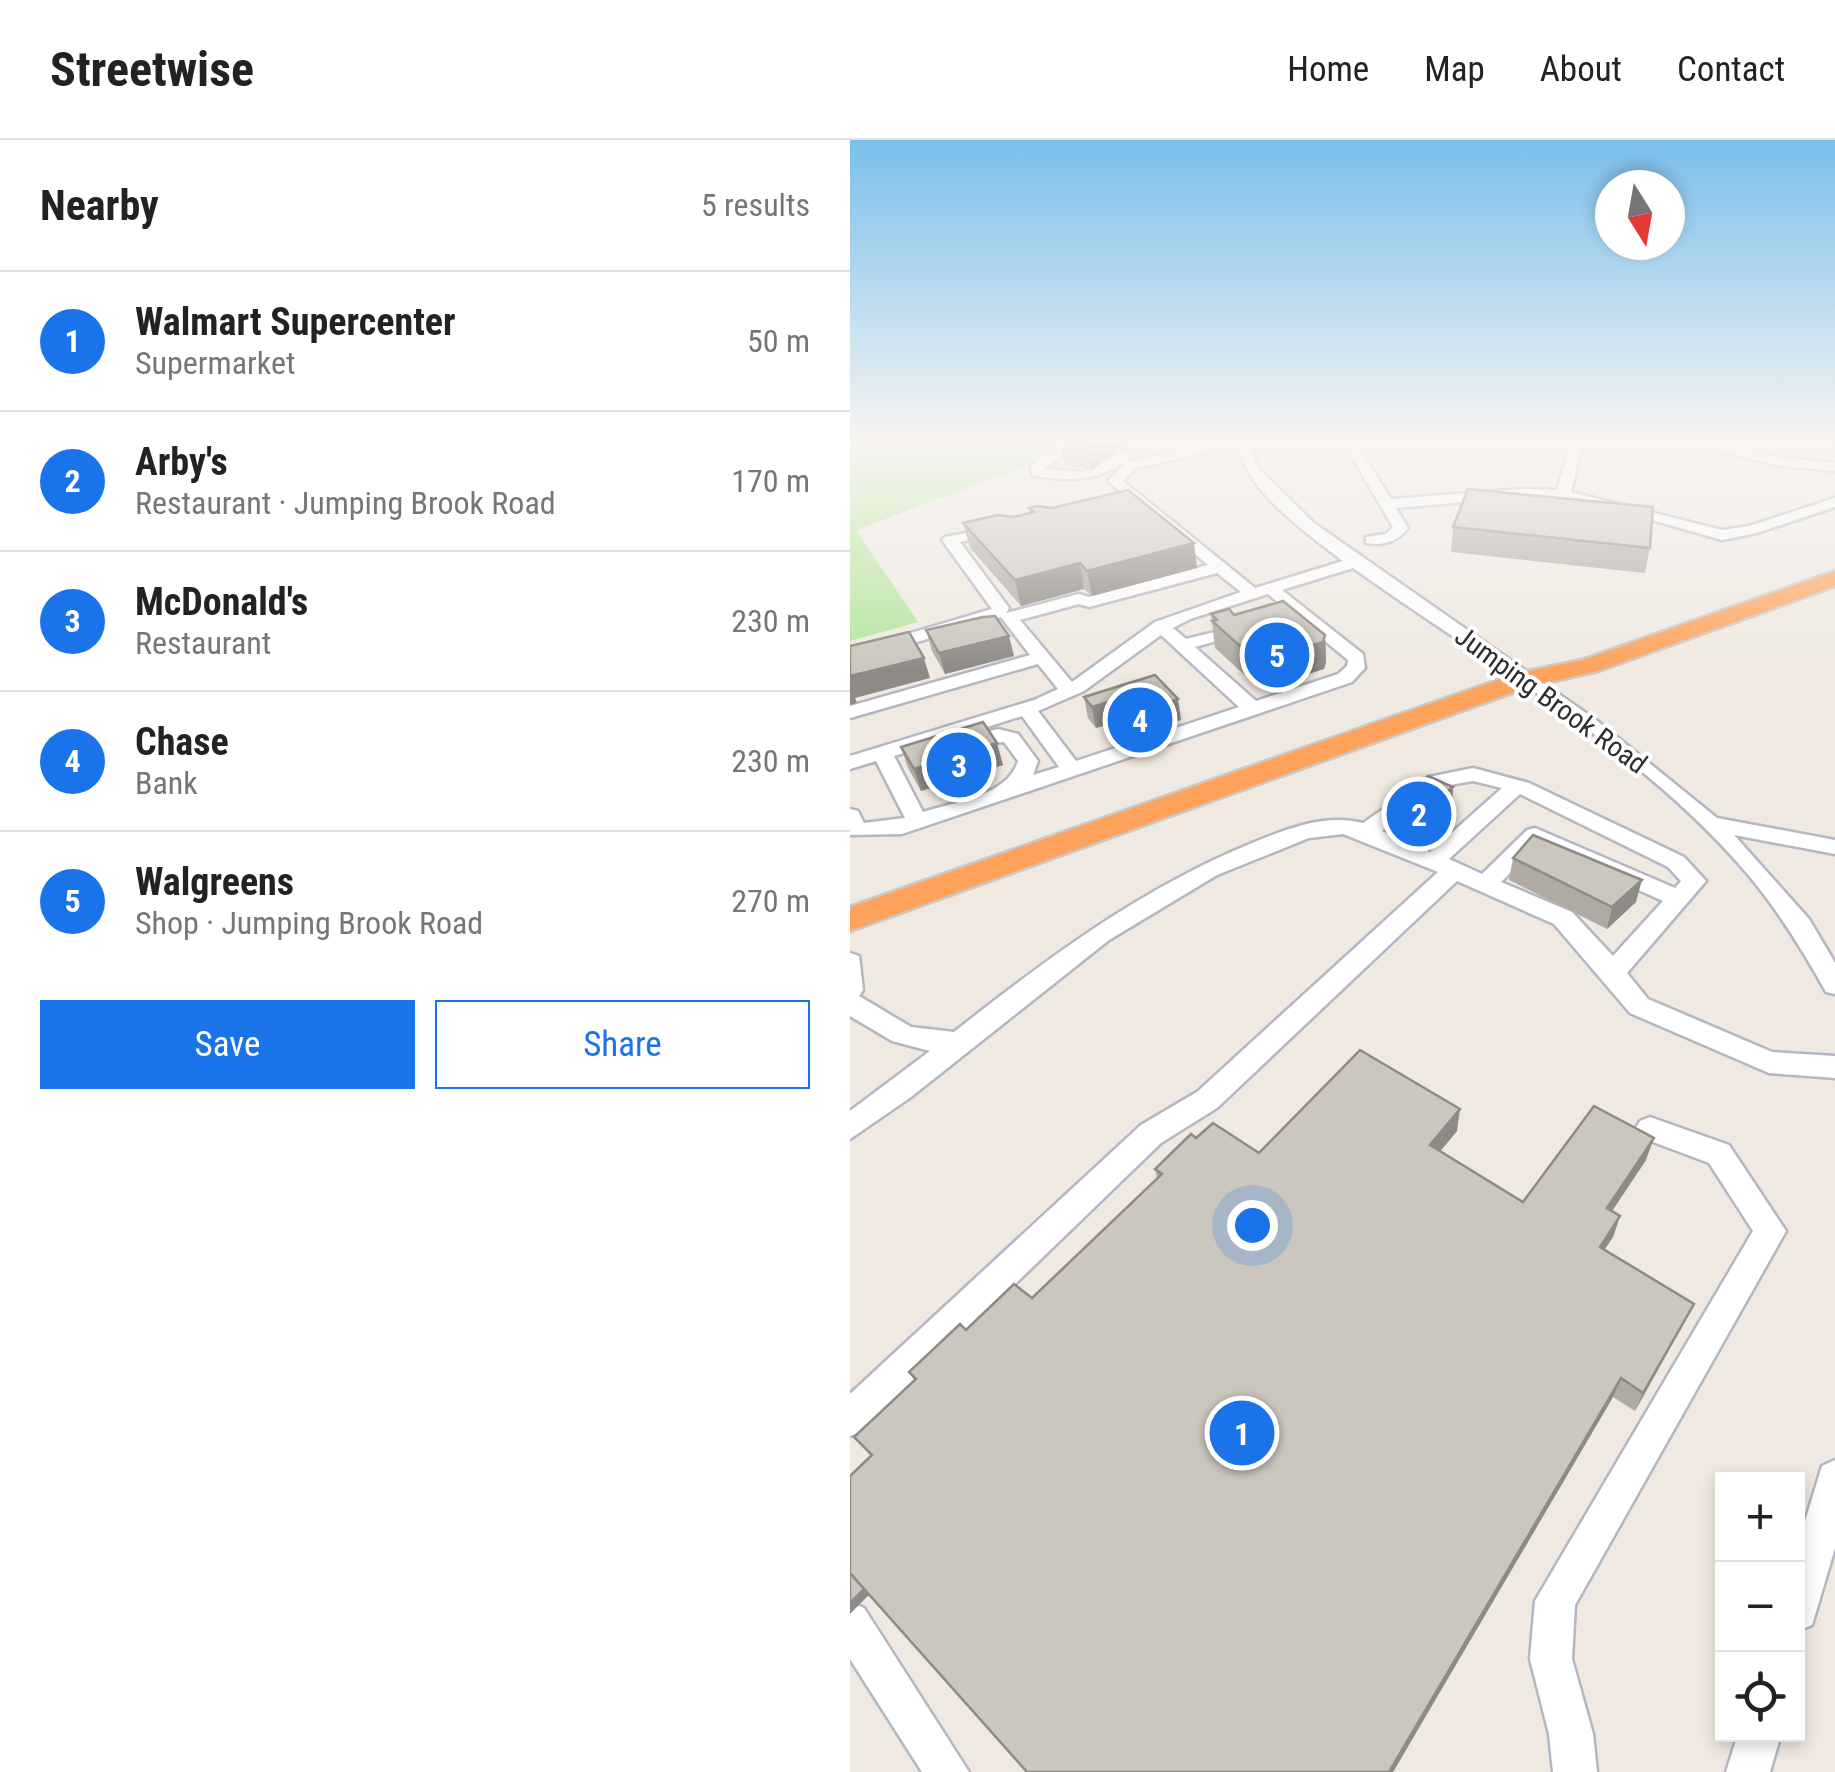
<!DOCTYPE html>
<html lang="en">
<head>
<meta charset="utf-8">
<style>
  body { margin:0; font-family:"Roboto Condensed",sans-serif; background:#f2f2f2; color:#222 }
  .controls { position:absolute; right:30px; bottom:30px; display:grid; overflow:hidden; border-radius:0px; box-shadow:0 5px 15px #0003 }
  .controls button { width:90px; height:90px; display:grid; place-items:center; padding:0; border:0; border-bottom:2px solid #e0e0e0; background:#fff; color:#222; font:50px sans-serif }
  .compass { position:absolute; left:745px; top:30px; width:90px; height:90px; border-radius:50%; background:#fff; box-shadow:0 5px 15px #0003; rotate:169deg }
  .you { position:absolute; left:402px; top:1085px; width:35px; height:35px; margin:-25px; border:8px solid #fff; border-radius:50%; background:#1a73e8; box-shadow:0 0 0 15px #1a73e833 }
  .badge { display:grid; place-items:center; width:65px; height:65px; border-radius:50%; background:#1a73e8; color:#fff; font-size:32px; font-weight:700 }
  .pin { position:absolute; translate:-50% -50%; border:5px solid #fff; box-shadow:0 2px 10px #0006 }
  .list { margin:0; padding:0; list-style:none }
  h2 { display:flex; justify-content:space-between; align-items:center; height:130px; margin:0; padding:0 40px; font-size:42px }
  h2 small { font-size:32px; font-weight:400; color:#767676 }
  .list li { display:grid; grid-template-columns:65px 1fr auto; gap:30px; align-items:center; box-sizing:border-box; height:140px; padding:0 40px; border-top:2px solid #e0e0e0 }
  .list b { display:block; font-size:38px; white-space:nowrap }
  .list p { margin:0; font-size:32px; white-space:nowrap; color:#767676 }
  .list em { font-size:32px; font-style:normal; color:#767676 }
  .actions { display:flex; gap:20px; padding:30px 40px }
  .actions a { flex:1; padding:22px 0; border:2px solid #1a73e8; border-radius:0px; text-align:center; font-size:35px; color:#1a73e8 }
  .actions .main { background:#1a73e8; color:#fff }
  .icon { flex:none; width:55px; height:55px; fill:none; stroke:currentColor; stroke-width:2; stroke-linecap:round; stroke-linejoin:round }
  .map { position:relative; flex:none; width:985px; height:1632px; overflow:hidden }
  header { display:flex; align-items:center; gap:60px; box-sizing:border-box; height:140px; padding:0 50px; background:#fff; border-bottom:2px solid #e0e0e0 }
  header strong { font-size:48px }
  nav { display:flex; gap:55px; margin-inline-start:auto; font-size:35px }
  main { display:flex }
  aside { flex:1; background:#fff }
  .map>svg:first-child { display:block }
  .green { fill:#b6e59e }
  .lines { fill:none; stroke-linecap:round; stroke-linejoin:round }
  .minor-casing { stroke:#b4b7c1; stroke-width:5 }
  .highway-casing { stroke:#c9c9c9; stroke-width:5 }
  .minor { fill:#fff; fill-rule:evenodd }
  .highway { fill:#ffa35c; fill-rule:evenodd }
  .wall { fill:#afaba4 }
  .shaded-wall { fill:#8e8b86 }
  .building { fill:#cbc7bf; stroke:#8e8b86; stroke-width:2.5 }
  .labels { text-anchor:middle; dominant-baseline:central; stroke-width:8; stroke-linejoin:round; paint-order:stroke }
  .far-street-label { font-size:28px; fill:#2e2e2e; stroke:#fff }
</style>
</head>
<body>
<header>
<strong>Streetwise</strong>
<nav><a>Home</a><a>Map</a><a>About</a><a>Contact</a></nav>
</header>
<main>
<aside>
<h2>Nearby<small>5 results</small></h2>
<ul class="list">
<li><span class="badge">1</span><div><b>Walmart Supercenter</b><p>Supermarket</p></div><em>50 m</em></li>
<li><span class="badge">2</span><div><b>Arby's</b><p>Restaurant · Jumping Brook Road</p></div><em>170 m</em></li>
<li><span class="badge">3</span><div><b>McDonald's</b><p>Restaurant</p></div><em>230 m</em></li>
<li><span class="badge">4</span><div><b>Chase</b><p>Bank</p></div><em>230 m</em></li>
<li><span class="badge">5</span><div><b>Walgreens</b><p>Shop · Jumping Brook Road</p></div><em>270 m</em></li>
</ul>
<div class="actions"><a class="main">Save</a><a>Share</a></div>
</aside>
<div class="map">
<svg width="985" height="1632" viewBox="0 0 985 1632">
  <rect width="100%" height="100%" fill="#efe9e1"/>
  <!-- green -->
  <polygon class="green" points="0,302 211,302 170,328 6,390 68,482 0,501"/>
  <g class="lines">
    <!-- minor casing -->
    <g class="minor-casing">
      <g id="minor">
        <path d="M217,302H232L194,329L234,332L273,311L285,314C253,341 222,343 182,335L181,325Z"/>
        <path d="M368,302H401L404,319L410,330L464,383L746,580L867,678L985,700V714L884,695L959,779L985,823V854L976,852C953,811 930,773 900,737C793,609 637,524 503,428L432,450L513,514L515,528L502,542L52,694L0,695V669L8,671L14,683L55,678L26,621L0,629V616L184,560L208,549L188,524L0,578V566L180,515L151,477L0,522V511L142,469L92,400L95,397L154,386V392L110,402L159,468L156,473L229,454L239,457L358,425L258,341L276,322ZM389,305C393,349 459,395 493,421L405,448L273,341L286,328ZM367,433L391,452L305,482L222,542L170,480L229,464L239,467ZM418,454L498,520L497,526L488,534L406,561L345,507L402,491V483L336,499L323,488L340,479ZM311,495L389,567L226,621L188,571L234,551ZM172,576L209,627L183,635L188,621L168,594L148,589L114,598V606L154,602L168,621C158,656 104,662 73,672L44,616Z"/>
        <path d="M493,302H505L541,359L672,349L707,350L721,302H733L721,352L872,390L899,386L985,358V367L907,393L872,400L753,366L713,359L672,357L546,368L558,388C547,402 534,406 516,403V397L536,394L543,387Z"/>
        <polygon points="836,302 859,302 924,317 985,323 985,331 924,325"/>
        <path d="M623,628L679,643L834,717L856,741L777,833L798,859L922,912L985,916V938L919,933L780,873L704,784L607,741L367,968L311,1003L13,1291L0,1296V1254L291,985L347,952L588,732L493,694L459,698L367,735L259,800L61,957L0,999V971L80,911L42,901L0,876V813L9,816L13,850L9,856L61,887L104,892C198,818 290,749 402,703C436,689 476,673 513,683L579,637ZM623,641L652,648L580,712L532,691L594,646ZM670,654L818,727L831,741L825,748L685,688L677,690L632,734L599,719ZM688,705L813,761L763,816L722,772L651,742Z"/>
        <polygon points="800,977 879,1005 936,1091 725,1465 722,1519 743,1594 747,1632 703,1632 699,1594 680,1519 685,1461 903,1091 859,1023 790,997 785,989 790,981"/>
        <polygon points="985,1320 985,1408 962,1485 948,1491 948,1404 972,1326"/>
        <polygon points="0,1462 14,1468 119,1632 72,1632 0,1519"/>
        <polygon points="888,1594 931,1594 920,1632 876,1632"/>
      </g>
    </g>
    <!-- highway casing -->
    <g class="highway-casing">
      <polygon id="highway" points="985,431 985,446 748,531 681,546 0,791 0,767 665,534 732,520"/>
    </g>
    <!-- minor -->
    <use href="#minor" class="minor"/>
    <!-- highway -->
    <use href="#highway" class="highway"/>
  </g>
  <!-- wall -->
  <g class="wall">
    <polygon points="210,302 280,302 242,330 214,325"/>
    <polygon points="947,302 985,302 985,308"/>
    <polygon points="179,368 347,428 242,456 234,449 171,466 120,408 113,383 164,377 180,373"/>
    <polygon points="603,387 800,408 795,433 601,412"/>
    <polygon points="361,474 384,475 475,495 476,522 474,529 410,549 365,508"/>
    <polygon points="76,490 164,516 95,534 82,511"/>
    <polygon points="305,535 331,580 282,596 269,581 246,588 238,578 234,557"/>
    <polygon points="51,607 153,625 71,651 58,628"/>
    <polygon points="603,647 602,662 558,698 538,686 538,671"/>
    <polygon points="663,718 786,762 757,789 659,740"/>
    <polygon points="607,991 590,1011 673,1062 796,1020 762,1071 770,1076 763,1097 754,1109 844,1164 785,1271 763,1257 543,1632 177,1632 21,1316 4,1297 64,1240 59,1232 116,1190 182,1158 307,1038 305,1029 346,998 409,1013"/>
  </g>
  <!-- shaded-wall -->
  <g class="shaded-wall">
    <polygon points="245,302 280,302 242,330 238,307"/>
    <polygon points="344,403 347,428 242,456 237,431"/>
    <polygon points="230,423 234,449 171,466 165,440"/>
    <polygon points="475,495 476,522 474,529 410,549 408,522"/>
    <polygon points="159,496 164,516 95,534 89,513"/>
    <polygon points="74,518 80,538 5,558 7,563 0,565 0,536"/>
    <polygon points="328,559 331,580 282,596 279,575"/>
    <polygon points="265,560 269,581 246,588 242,567"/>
    <polygon points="147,603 153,625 71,651 64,629"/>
    <polygon points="603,647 602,662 558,698 559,684"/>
    <polygon points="792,740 786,762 757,789 762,767"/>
    <polygon points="610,969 607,991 578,1026 580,1005"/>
    <polygon points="804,998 796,1020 750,1089 757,1068"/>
    <polygon points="770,1076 763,1097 743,1127 750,1107"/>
    <polygon points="844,1164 834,1183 785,1271 793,1253"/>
    <polygon points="771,1238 763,1257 543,1632 539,1632"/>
    <polygon points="0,1430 21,1453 0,1474"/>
  </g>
  <!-- building -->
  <g class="building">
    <polygon points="210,302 245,302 238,307"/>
    <polygon points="618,349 803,367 800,408 603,387"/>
    <polygon points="278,350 344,403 237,431 230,423 165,440 113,383 147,375 164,377 184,372 179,368 188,366 202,368"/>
    <polygon points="433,461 475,495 473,502 408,522 362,481 367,480 361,474 379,469 384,475"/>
    <polygon points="145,476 159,496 89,513 76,490 133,477"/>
    <polygon points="59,492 74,518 0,536 0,506"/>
    <polygon points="305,535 328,559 279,575 265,560 242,567 234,557"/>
    <polygon points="133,582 147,603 64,629 51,607"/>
    <polygon points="578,636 603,647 559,684 538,671"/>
    <polygon points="683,695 792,740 762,767 663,718"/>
    <polygon points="510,910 610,969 580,1005 673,1062 744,966 804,998 757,1068 770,1076 750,1107 844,1164 793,1253 771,1238 539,1632 177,1632 0,1433 0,1336 22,1315 4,1297 66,1239 59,1232 110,1184 116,1190 164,1144 182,1158 312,1034 305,1029 341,994 346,998 363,983 409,1013"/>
    <polygon points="0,1433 14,1449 0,1463"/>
  </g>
  <!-- sky -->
  <linearGradient id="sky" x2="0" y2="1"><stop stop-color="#7abfeb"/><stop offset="0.57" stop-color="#f8f5f2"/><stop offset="1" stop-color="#f8f5f2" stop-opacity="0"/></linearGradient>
  <rect width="985" height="530" fill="url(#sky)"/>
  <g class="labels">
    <!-- far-street labels -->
    <g class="far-street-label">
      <text transform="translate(701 560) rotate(36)">Jumping Brook Road</text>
    </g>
  </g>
</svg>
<div class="controls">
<button>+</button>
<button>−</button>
<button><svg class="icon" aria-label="locate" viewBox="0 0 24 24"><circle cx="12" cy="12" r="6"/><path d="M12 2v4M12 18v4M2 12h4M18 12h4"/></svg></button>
</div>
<svg class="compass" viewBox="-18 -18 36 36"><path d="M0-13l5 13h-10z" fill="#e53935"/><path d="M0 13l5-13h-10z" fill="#767676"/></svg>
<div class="you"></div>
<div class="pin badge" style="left:392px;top:1293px">1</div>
<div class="pin badge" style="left:569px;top:674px">2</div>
<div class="pin badge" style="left:109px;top:625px">3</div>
<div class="pin badge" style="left:290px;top:580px">4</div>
<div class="pin badge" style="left:427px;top:515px">5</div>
</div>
</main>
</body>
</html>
